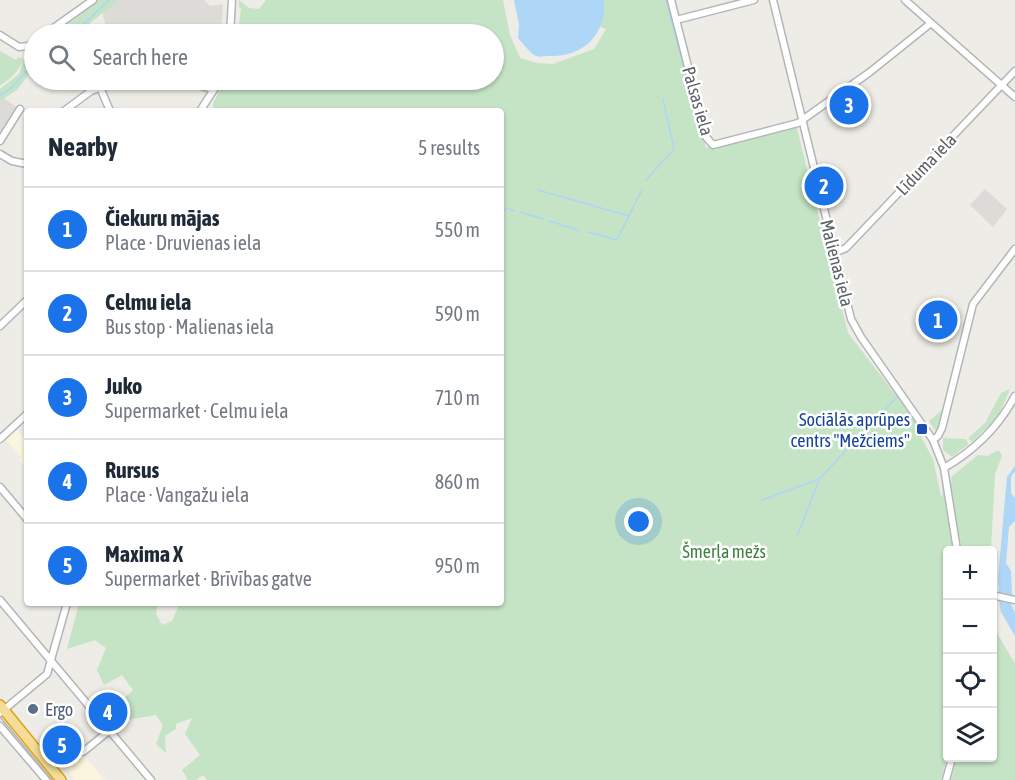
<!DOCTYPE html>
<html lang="en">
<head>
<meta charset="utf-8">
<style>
  body { margin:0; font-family:"Asap Condensed",sans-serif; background:#f2f2f3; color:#1f2937 }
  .controls { position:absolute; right:18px; bottom:18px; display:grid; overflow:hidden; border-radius:6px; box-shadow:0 2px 4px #0004 }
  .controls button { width:54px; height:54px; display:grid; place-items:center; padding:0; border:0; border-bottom:2px solid #e0e1e3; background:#fff; color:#1f2937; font:30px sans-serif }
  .you { position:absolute; left:639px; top:522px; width:21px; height:21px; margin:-15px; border:4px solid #fff; border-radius:50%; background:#1a73e8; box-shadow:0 0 0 9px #1a73e833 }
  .badge { display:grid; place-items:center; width:39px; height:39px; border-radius:50%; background:#1a73e8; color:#fff; font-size:20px; font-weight:700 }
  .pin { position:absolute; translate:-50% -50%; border:3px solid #fff; box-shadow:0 2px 6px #0006 }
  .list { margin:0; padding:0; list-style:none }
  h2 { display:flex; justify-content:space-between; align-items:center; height:78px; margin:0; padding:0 24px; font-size:26px }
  h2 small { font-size:20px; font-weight:400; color:#747a83 }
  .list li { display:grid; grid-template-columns:39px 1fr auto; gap:18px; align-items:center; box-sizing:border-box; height:84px; padding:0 24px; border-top:2px solid #e0e1e3 }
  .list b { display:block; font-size:22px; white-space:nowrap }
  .list p { margin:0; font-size:20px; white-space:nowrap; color:#747a83 }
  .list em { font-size:20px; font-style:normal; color:#747a83 }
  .icon { flex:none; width:33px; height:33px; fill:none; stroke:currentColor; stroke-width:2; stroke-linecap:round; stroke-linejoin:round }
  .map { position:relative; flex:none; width:1015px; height:780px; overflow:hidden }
  .search { position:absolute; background:#fff; box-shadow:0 2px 4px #0004; left:24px; top:24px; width:480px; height:66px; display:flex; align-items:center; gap:15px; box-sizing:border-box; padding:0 21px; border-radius:33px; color:#747a83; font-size:22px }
  .panel { position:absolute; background:#fff; box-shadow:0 2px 4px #0004; left:24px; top:108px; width:480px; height:498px; border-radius:6px }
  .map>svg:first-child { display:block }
  .commercial { fill:#fbf4de }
  .industrial { fill:#dddbd8 }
  .green { fill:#c5e3c5 }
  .water { fill:#add6f7 }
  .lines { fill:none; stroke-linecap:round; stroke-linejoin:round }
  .stream { stroke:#add6f7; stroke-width:1.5 }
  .minor-casing { stroke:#b3b6b9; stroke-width:9 }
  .highway-casing { stroke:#dea116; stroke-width:12 }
  .minor { stroke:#fff; stroke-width:6 }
  .highway { stroke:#f3dd98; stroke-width:9 }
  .tram { stroke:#b3b4b5; stroke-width:1.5 }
  .transit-dot { fill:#1a4fb4; stroke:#fff; stroke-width:2 }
  .service-dot { fill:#5c6f8a; stroke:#fff; stroke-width:2 }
  .labels { text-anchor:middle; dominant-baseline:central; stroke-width:5; stroke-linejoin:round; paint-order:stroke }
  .street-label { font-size:18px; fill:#5d6165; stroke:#fff }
  .transit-label { font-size:18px; fill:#164399; stroke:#fff; text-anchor:end }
  .park-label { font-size:18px; fill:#3e8342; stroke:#fff }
  .service-label { font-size:18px; fill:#4e5e75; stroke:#fff; text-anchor:start }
</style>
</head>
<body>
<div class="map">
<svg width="1015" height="780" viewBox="0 0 1015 780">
  <rect width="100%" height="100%" fill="#eeece6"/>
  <!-- commercial -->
  <g class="commercial">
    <polygon points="16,429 27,442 27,469 19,460 21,457 5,439"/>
    <polygon points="74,723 80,730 70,739 105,780 75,780 47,745"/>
  </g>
  <!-- industrial -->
  <g class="industrial">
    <polygon points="118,0 204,0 210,6 223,4 221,34 180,34 137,30 108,34 102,12"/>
    <polygon points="1,96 18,108 0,138 0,98"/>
    <polygon points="985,189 1007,209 993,227 970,205"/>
  </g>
  <!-- green -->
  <g class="green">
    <polygon points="98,0 118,0 82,30 81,34 55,34"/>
    <polygon points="239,0 249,8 259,9 266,0 503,0 510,35 520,58 537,63 553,64 594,49 606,29 600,27 604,0 667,0 706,148 796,125 848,333 912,416 917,424 916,426 921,431 922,439 933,459 941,496 943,495 942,484 943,484 955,550 948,550 948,753 941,780 207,780 203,775 196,780 188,780 182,770 200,755 185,734 192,718 176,724 176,729 165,736 166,753 156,744 163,725 156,715 126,720 115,707 133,690 122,675 104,685 97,670 106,648 95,640 67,649 79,603 165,603 157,606 156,614 162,625 172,621 180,603 501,603 501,111 214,111 213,103 226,80 494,80 494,34 238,34 241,9 239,7"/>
    <polygon points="34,46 34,70 29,74 17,90 0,101 0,89 19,74 26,52"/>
    <path d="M0,51L16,60L18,57L23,59C19,72 11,78 0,86Z"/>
    <polygon points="1010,389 998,417 972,442 968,438 985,423 1001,393"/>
    <polygon points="942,410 945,411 938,428 935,430 929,421"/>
    <polygon points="943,438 965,439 969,444 952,457 943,450"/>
    <polygon points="999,450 1002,456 995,474 991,550 962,550 949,483 952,481 951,477 978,455 987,456"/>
    <polygon points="993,626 1015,664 1015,780 951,780 957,758 992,758"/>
  </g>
  <!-- water -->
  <g class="water">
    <path d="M514,0H604C607,35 582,58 548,56C544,56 538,58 534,55C531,53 521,42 518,38L519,25Z"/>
    <polygon points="1015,466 1015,471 1011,477 1011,493 1015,498 1015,521 1009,527 1006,563 1011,571 1012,595 999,593 998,578 1007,477"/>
    <polygon points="999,601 1011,604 1015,613 1015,636 1001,612"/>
  </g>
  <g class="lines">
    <!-- stream -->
    <g class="stream">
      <polyline points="666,0 682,60"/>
      <polyline points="66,34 85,23 109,0"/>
      <polyline points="682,63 702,138"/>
      <polyline points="0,95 10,89 34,63"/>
      <polyline points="646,180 674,149 663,99"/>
      <polyline points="538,190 629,216"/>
      <polyline points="503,211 507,208 514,211"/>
      <polyline points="520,212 543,219"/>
      <polyline points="549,221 578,230"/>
      <polyline points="588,232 617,240 642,190"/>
      <polyline points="762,500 819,479 897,397"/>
      <polyline points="798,534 819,480"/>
    </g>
    <!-- minor casing -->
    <g class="minor-casing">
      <g id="minor">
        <polyline points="671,0 706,137 713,145 798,123 870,72 931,23"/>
        <polyline points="773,0 851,319 861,337 933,440 944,468 957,550"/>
        <polyline points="905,0 1015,97"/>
        <polyline points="676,20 754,0"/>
        <polyline points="45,34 93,0"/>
        <polyline points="132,34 145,32 155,34"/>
        <polyline points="230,34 232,0"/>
        <polyline points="0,35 19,47 28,46 34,42"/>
        <polyline points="97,80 110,111"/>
        <polyline points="184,80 214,90"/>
        <polyline points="64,111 91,91 120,80"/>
        <polyline points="200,111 220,80"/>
        <polyline points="0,141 20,109"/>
        <polyline points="0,154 12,161 27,164"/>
        <polyline points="834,253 846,248 1015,71"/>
        <polyline points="0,326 27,300"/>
        <polyline points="0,439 27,414"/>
        <polyline points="933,440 938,436 942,428 973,304 1015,249"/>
        <path d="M944,468C975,450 998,428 1015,396"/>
        <polyline points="0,487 27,519"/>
        <polyline points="992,595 1015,600"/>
        <polyline points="0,600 151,780"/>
        <polyline points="0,713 47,674 67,603"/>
        <polyline points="0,726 46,780"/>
        <polyline points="83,752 110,730"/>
        <polyline points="946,780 952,758"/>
      </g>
    </g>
    <!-- highway casing -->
    <g class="highway-casing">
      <polyline id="highway" points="0,705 61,780"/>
    </g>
    <!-- minor -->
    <use href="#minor" class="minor"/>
    <!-- highway -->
    <use href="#highway" class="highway"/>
    <!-- tram -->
    <polyline class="tram" points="0,717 52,780"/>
  </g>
  <!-- markers -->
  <rect class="transit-dot" x="916" y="423" width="12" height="12" rx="3"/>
  <circle class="service-dot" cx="33" cy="709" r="6"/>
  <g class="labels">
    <!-- street labels -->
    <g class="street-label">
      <text transform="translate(698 101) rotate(74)">Palsas iela</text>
      <text transform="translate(926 164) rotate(-46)">Līduma iela</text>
      <text transform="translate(837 263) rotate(76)">Malienas iela</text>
    </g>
    <!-- transit labels -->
    <g class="transit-label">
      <text x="910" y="419">Sociālās aprūpes<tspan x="910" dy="21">centrs "Mežciems"</tspan></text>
    </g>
    <!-- park labels -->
    <g class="park-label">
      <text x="724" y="551">Šmerļa mežs</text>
    </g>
    <!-- service labels -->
    <g class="service-label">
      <text x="45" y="709">Ergo</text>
    </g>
  </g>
</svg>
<div class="controls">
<button>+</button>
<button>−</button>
<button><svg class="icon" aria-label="locate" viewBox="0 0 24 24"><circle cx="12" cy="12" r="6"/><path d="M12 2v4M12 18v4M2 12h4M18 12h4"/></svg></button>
<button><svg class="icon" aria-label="layers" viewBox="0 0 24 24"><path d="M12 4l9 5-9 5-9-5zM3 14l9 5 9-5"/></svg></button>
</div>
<div class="you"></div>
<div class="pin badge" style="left:938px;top:320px">1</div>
<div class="pin badge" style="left:824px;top:186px">2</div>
<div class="pin badge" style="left:849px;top:105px">3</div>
<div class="pin badge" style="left:108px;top:712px">4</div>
<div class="pin badge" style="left:62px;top:745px">5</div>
<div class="search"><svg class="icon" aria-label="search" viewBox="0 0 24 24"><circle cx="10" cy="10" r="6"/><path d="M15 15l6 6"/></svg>Search here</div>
<section class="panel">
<h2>Nearby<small>5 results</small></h2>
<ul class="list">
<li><span class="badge">1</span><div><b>Čiekuru mājas</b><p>Place · Druvienas iela</p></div><em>550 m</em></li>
<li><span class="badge">2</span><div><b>Celmu iela</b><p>Bus stop · Malienas iela</p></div><em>590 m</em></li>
<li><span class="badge">3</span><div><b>Juko</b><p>Supermarket · Celmu iela</p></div><em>710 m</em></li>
<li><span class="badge">4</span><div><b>Rursus</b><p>Place · Vangažu iela</p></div><em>860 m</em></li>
<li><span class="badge">5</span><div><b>Maxima X</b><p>Supermarket · Brīvības gatve</p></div><em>950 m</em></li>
</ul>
</section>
</div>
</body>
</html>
